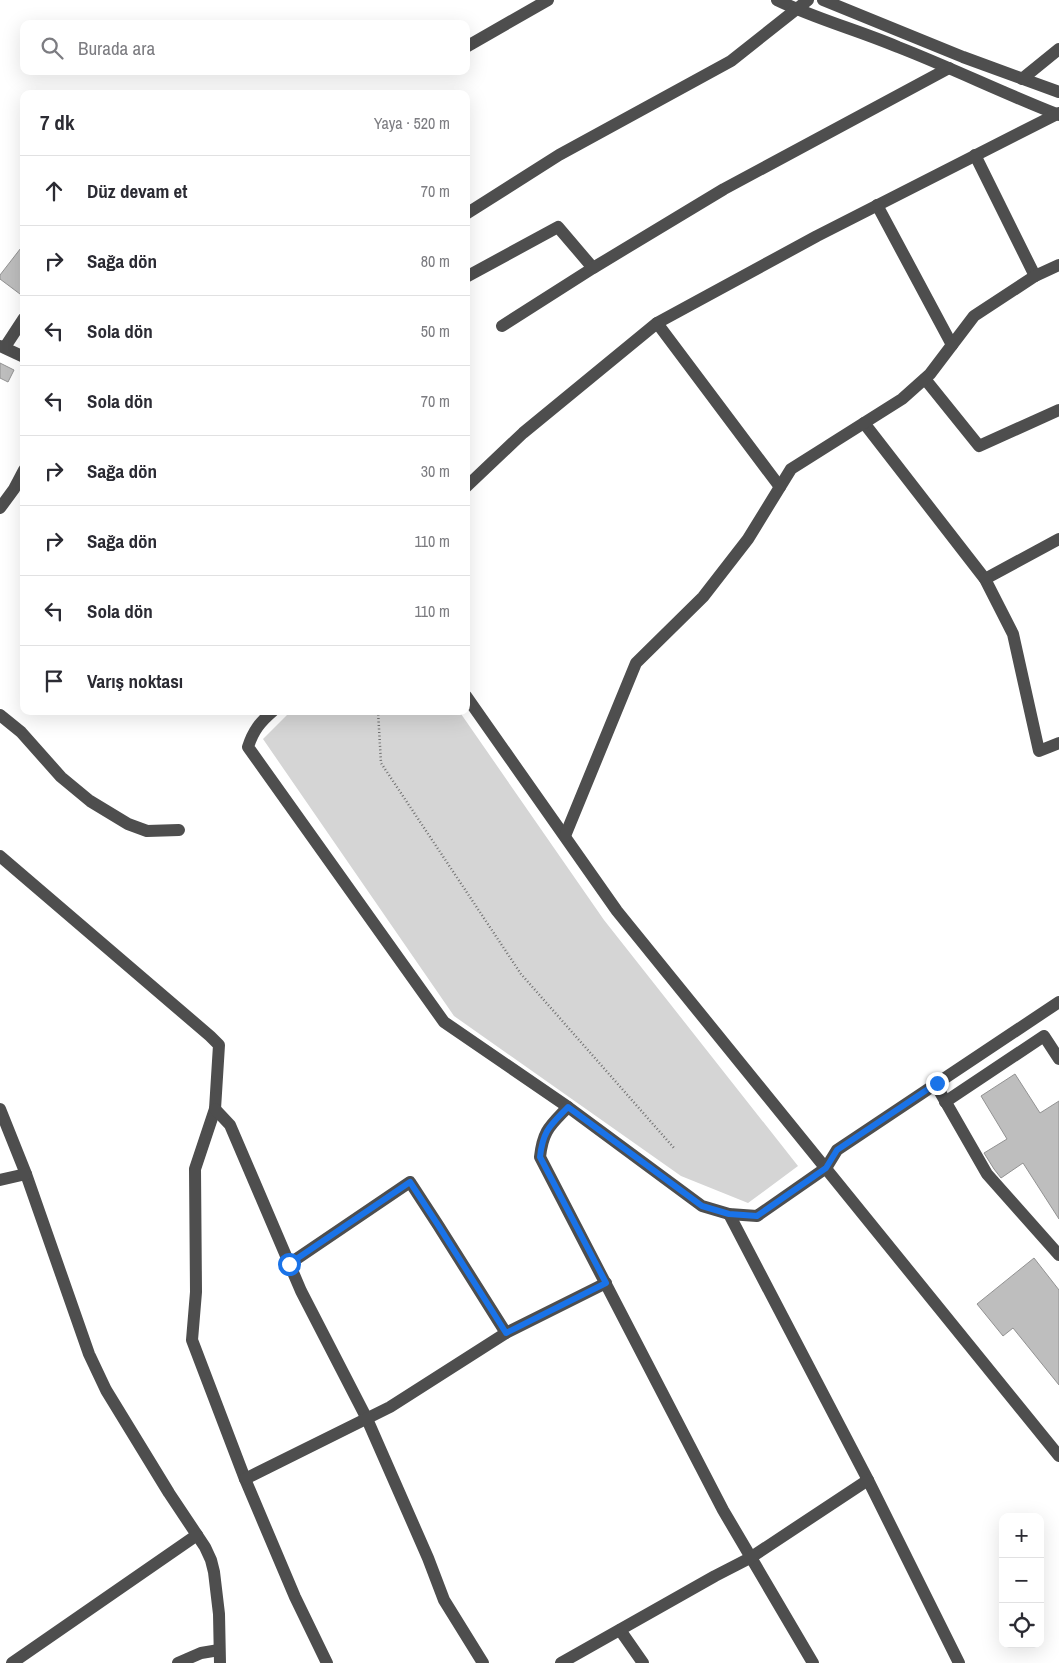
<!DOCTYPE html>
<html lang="tr">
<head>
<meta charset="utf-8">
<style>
  body { margin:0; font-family:"Archivo Narrow",sans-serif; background:#f7f7f7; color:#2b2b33 }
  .controls { position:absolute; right:15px; bottom:15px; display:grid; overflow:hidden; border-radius:10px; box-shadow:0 5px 20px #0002 }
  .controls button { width:45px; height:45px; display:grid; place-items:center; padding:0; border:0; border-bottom:1px solid #e1e1e2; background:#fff; color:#2b2b33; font:25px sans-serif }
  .stop { position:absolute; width:15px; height:15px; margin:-11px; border:4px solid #1a73e8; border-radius:50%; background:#fff }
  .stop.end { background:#1a73e8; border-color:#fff; box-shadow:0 1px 5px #0008 }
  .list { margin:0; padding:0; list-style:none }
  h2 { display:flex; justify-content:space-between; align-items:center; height:65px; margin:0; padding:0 20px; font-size:21px }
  h2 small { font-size:16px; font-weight:400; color:#7c7c81 }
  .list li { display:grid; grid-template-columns:32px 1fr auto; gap:15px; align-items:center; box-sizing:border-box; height:70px; padding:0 20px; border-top:1px solid #e1e1e2 }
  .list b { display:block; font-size:19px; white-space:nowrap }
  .list em { font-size:16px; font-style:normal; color:#7c7c81 }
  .icon { flex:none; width:28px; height:28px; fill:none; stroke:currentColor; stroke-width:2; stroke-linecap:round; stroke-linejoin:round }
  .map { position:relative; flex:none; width:1059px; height:1663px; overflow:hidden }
  .search { position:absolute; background:#fff; box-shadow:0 5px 20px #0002; left:20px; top:20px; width:450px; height:55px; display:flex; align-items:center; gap:12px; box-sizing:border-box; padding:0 18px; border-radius:10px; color:#7c7c81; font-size:19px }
  .panel { position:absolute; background:#fff; box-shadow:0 5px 20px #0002; left:20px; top:90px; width:450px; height:625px; border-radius:10px }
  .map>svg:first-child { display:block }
  .green { fill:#d5d5d5 }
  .building { fill:#bebebe; stroke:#929292 }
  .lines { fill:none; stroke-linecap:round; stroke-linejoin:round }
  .path { stroke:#707070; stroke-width:2.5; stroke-dasharray:1 2.5; stroke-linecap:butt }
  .minor { stroke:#4e4e4e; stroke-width:12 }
  .route { stroke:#1a73e8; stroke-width:6 }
</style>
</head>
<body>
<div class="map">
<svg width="1059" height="1663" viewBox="0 0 1059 1663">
  <rect width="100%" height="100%" fill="#fff"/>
  <!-- green -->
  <polygon class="green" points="291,711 459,711 604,920 798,1166 748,1203 681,1176 454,1016 263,739"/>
  <!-- building -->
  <g class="building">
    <polygon points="24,244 24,297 0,279 0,275"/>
    <polygon points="0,363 14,370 8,382 0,378"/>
    <polygon points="1015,1074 1040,1113 1059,1101 1059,1219 1023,1163 1001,1178 994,1169 984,1153 1007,1139 981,1096"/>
    <polygon points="1034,1258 1059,1290 1059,1385 1013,1328 1003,1336 977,1304"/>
  </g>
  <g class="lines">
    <!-- path -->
    <polyline class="path" points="378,711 381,763 521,974 674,1148"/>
    <!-- minor -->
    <g class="minor">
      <path d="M777,0C816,19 858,30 898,47C952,68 1005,94 1059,115"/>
      <polyline points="823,0 963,57 1059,92"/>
      <polyline points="466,47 548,0"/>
      <polyline points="1022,79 1059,49"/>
      <polyline points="975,155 1035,276"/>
      <polyline points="877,205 952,345"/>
      <polyline points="466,214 559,155 731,61 808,0"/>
      <polyline points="466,277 558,227 593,268"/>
      <polyline points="657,323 780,487"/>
      <polyline points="502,326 593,268 724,189 949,68"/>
      <polyline points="0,346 24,357"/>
      <polyline points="5,347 24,318"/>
      <polyline points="925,379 979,446 1059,410"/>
      <polyline points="864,423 985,579 1013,634 1039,751 1059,743"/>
      <polyline points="466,487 523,433 657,323 817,236 1059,113"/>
      <polyline points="0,508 14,489 24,470"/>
      <polyline points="985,579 1059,539"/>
      <polyline points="466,696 617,911 1059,1456"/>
      <path d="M273,711C260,722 253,731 248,747L444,1022L568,1107L702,1206L729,1214L757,1216L826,1168L837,1150L1059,1002"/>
      <polyline points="0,715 21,732 61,777 90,801 128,824 147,831 179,830"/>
      <polyline points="565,836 636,663 703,597 748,539 791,469 902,399 930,374 974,316 1035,276 1059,265"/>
      <polyline points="0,856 210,1036 219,1045 215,1109 195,1169 196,1292 192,1340 245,1479 295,1597 327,1663"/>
      <polyline points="937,1083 940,1092 987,1174 1059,1255"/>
      <polyline points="945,1102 1044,1036 1059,1059"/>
      <path d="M568,1107C550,1126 543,1130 540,1157L723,1510L813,1663"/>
      <polyline points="0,1109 26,1174 89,1354 106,1390 169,1493 205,1547 211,1560 214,1572 219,1614 220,1663"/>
      <polyline points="215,1109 230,1125 301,1291 367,1419 428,1558 444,1600 483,1663"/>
      <polyline points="0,1180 26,1174"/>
      <polyline points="729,1214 868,1480 959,1663"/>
      <polyline points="289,1264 410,1182 438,1225 506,1333"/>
      <polyline points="245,1479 390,1407 506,1333 606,1283"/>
      <polyline points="620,1630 643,1663"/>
      <polyline points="12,1663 197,1535"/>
      <polyline points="178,1663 201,1653 219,1650"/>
      <polyline points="561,1663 715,1576 750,1558 868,1480"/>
    </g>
  </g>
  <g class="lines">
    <!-- route -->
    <path class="route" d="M289,1264L410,1182L438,1225L506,1333L606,1283L540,1157C543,1130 550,1126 568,1107L702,1206L729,1214L757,1216L826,1168L837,1150L937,1083"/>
  </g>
</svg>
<div class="controls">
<button>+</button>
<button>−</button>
<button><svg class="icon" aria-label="locate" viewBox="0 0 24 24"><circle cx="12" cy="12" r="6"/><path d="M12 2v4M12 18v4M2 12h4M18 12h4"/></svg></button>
</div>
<div class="stop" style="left:289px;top:1264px"></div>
<div class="stop end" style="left:937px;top:1083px"></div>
<div class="search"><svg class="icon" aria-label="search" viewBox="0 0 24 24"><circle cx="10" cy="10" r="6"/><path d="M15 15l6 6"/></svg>Burada ara</div>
<section class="panel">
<h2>7 dk<small>Yaya · 520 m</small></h2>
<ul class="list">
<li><svg class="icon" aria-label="ahead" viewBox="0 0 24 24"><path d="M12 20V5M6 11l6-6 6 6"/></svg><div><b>Düz devam et</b></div><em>70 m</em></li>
<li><svg class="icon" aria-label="right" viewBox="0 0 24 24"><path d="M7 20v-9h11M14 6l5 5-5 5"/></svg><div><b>Sağa dön</b></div><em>80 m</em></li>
<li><svg class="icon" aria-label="left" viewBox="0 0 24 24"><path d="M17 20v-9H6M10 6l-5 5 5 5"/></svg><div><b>Sola dön</b></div><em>50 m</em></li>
<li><svg class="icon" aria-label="left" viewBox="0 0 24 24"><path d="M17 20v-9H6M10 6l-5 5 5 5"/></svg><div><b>Sola dön</b></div><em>70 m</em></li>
<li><svg class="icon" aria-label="right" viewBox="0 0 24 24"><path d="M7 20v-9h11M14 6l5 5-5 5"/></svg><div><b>Sağa dön</b></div><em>30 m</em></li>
<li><svg class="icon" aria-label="right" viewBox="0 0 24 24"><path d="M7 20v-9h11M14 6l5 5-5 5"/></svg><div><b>Sağa dön</b></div><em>110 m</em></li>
<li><svg class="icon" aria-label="left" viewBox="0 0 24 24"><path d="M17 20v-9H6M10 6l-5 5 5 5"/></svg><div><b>Sola dön</b></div><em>110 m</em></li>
<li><svg class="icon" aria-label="arrive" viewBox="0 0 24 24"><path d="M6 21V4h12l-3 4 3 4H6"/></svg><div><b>Varış noktası</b></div></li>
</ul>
</section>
</div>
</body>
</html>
